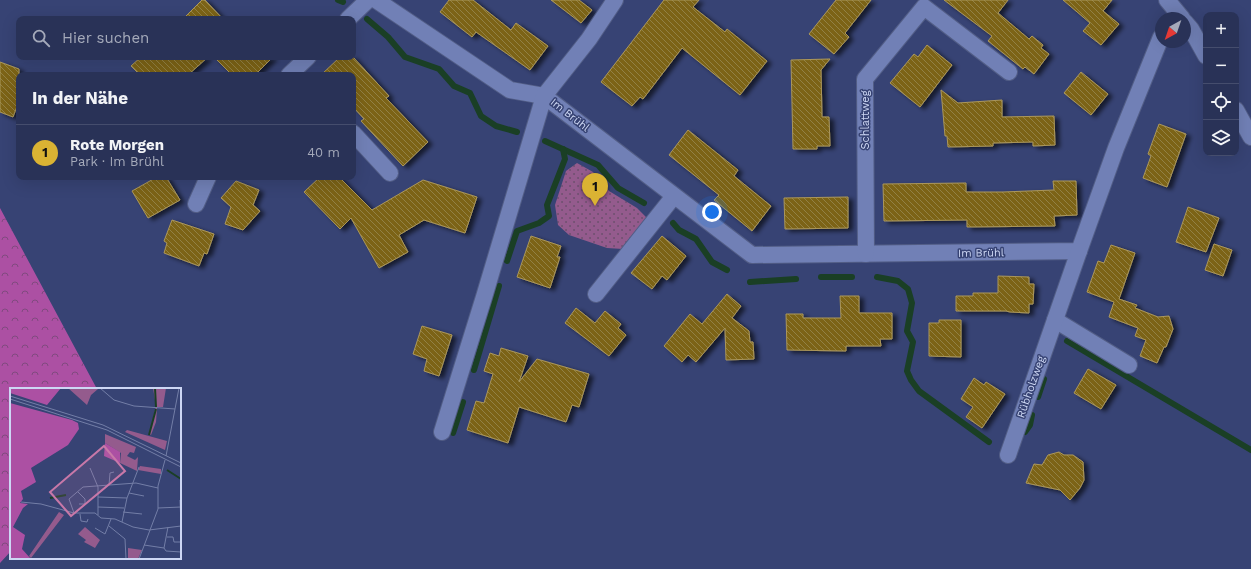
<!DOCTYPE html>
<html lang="de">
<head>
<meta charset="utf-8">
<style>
  body { margin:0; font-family:"Work Sans",sans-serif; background:#353e61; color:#f1f3f6 }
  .controls { position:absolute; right:12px; top:12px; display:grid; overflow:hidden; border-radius:8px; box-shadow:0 4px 16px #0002 }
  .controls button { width:36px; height:36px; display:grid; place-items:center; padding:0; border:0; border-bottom:1px solid #454d6d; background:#293257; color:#f1f3f6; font:20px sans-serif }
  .compass { position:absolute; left:1155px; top:12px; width:36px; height:36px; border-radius:50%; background:#293257; box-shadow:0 4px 16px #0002; rotate:220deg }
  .you { position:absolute; left:712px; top:212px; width:14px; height:14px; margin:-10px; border:3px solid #fff; border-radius:50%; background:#1a73e8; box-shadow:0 0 0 6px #1a73e833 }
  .badge { display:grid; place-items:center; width:26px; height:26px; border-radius:50%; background:#dab333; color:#111; font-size:13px; font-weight:700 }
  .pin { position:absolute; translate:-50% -33px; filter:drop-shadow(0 1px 2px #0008) }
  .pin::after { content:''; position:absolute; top:21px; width:14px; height:12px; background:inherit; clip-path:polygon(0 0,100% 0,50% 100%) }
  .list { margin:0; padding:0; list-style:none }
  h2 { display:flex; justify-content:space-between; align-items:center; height:52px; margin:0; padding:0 16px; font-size:17px }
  h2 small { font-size:13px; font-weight:400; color:#a5aaba }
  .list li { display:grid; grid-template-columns:26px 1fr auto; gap:12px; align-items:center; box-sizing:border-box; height:56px; padding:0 16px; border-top:1px solid #454d6d }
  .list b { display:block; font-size:15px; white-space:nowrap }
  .list p { margin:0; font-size:13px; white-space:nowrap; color:#a5aaba }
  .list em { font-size:13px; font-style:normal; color:#a5aaba }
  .icon { flex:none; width:22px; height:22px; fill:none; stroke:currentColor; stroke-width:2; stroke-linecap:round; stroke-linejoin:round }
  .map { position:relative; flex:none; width:1251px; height:569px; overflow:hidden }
  .search { position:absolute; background:#293257; box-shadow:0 4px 16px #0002; left:16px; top:16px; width:340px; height:44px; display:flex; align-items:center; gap:10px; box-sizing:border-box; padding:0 14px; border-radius:8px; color:#a5aaba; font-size:15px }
  .panel { position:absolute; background:#293257; box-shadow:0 4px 16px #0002; left:16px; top:72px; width:340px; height:108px; border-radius:8px }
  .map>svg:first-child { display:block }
  .forest { fill:url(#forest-crowns) }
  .park { fill:url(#park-dots) }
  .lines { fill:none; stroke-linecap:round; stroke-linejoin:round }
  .stream { stroke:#1a3f25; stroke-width:6 }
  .building { fill:url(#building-back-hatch); stroke:#ac975a; filter:url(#shadow) }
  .street-casing { stroke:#525d86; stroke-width:18 }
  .street { stroke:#7180b6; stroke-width:16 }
  .labels { text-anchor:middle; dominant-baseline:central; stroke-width:3; stroke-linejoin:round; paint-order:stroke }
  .street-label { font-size:11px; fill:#cdd7f4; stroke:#374374 }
  .inset-river { fill:none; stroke:#1a3f25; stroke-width:2 }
  .inset-road { fill:none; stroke:#737ea7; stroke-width:1 }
  .view { fill:#c878a8; fill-opacity:0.15; stroke:#c878a8; stroke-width:2 }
  .inset-edge { fill:none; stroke:#cdd7f4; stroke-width:2 }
</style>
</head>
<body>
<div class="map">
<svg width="1251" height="569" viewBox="0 0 1251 569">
  <defs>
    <pattern id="forest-crowns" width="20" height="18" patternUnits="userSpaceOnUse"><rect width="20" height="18" fill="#ac50a3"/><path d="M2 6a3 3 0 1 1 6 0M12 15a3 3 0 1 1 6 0" fill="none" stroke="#804a7f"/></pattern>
    <pattern id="park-dots" width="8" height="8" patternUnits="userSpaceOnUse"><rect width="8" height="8" fill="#945b8d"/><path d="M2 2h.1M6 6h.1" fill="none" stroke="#6d4f6e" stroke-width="1.8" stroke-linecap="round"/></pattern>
    <pattern id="building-back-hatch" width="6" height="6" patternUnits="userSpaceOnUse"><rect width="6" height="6" fill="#7b6417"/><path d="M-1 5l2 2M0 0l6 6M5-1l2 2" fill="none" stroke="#928145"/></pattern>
    <filter id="shadow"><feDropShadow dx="4.5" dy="2.5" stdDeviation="2" flood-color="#0009"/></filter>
  </defs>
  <rect width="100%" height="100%" fill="#374374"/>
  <!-- forest -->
  <polygon class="forest" points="0,208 97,389 11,389 11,551 0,563"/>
  <!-- park -->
  <polygon class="park" points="577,163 593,172 609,191 637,208 647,218 623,249 607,248 569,235 558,225 555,205 566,171"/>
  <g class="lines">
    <!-- stream -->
    <g class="stream">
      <polyline points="338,0 343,2"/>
      <polyline points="367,19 388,37 405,57 439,69 454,86 470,93 481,116 496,126 517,132"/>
      <polyline points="545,141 598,165 618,188 644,203"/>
      <polyline points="673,223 679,230 696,239 712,262 727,270"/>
      <polyline points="507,261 517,231 539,223 549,216 547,205 565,159 563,149"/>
      <polyline points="821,277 852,277"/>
      <polyline points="877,277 898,281 908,289 912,303 907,331 913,342 907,371 911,380 919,391 989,442"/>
      <polyline points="750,282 796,279"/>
      <polyline points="1067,341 1251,450"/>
      <polyline points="474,370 499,286"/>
      <polyline points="1038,397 1044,379"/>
      <polyline points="1025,432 1030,425 1032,415"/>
      <polyline points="453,433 463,402"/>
    </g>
  </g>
  <!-- building -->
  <g class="building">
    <polygon points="202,0 205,0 223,19 183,19"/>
    <polygon points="449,0 473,0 511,30 516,23 548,46 530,70 476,32 472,37 440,12"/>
    <polygon points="551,0 579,0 592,10 581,23"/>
    <polygon points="664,0 699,0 693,7 725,32 727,29 767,61 740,95 682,48 643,99 640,97 632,106 601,82"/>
    <polygon points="836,0 871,0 845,33 849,37 834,54 809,34"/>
    <polygon points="944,0 1008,0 998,13 1029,39 1032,36 1043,45 1041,48 1049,54 1034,74 1025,67 1023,69 988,41 992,36"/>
    <polygon points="1063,0 1112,0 1103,11 1119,24 1101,45 1083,31 1090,23"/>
    <polygon points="927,45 952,65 920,107 890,83 914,54 918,57"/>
    <polygon points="141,57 208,57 188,75 140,75 131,66"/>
    <polygon points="214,57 273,57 255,75 232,75"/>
    <polygon points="340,57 353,57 389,96 386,98 428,142 403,166 361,121 364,119 353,107 353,75 321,75"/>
    <polygon points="830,59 821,70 822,117 829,117 830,146 817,146 817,149 793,149 791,60"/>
    <polygon points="0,62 19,69 19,101 13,117 0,112"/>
    <polygon points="1081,72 1108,94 1091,115 1064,93"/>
    <polygon points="941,90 958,103 1002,100 1002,117 1054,116 1055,145 1033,146 1033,142 993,143 993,146 948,147 947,136 945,136"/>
    <polygon points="1159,124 1186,134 1167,187 1143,178 1151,156 1148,154"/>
    <polygon points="688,130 738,170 734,176 771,206 752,231 714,200 719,195 669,155"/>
    <polygon points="157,177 166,177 180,200 148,218 132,191"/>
    <polygon points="320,177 339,177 372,210 423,180 477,197 465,233 424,220 399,235 408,252 379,268 351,218 340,229 304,192"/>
    <polygon points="236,181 259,190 253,205 260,211 243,230 225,224 231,207 221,198"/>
    <polygon points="1053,181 1076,181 1077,215 1054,216 1055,226 967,227 967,220 884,221 883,184 966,183 966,192 1003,192 1054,190"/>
    <polygon points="848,197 848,228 785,229 784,198"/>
    <polygon points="1188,207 1219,218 1206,252 1176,242"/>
    <polygon points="172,220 214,234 207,254 204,253 199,266 164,253 167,243 164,241"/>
    <polygon points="531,236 561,246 557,257 560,257 550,288 517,277"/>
    <polygon points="662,236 686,256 667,280 662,276 652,289 631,273"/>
    <polygon points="1214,244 1232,250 1223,276 1205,270"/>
    <polygon points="1111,245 1135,253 1119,299 1137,305 1135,308 1158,317 1169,316 1173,329 1166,347 1164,347 1157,363 1140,356 1146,340 1135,336 1138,328 1109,317 1114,302 1087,292 1098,261 1104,263"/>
    <polygon points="998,276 1029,277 1029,284 1034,284 1033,304 1029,304 1029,313 1010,312 1006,311 956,311 956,296 973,296 973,293 998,293"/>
    <polygon points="727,294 741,306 732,318 749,331 750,342 753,342 754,359 726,360 725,328 696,362 688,355 682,362 664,346 690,314 702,324"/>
    <polygon points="840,296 859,296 859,313 892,313 892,339 880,339 881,346 846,346 846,351 787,350 786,314 803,314 803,318 841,318"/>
    <polygon points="576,308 595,323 605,311 621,324 618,328 626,335 609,356 565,323"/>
    <polygon points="939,320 961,320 961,357 929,356 929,323 939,323"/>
    <polygon points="422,326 452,335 439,376 424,371 427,359 413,354"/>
    <polygon points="501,348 528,356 519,382 537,359 589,374 579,407 572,405 566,422 519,407 508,443 467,430 476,401 484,403 493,374 484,371 490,353 499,356"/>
    <polygon points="1088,369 1116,385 1101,409 1074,393"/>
    <polygon points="974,378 984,385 986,382 1005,394 982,428 966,417 973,407 961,399"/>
    <polygon points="1059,452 1064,455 1073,455 1083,462 1084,480 1080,488 1070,500 1060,490 1026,483 1034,464 1042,465 1048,455"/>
  </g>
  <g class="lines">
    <!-- street casing -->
    <g class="street-casing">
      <g id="street">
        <polyline points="376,0 510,90 544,96 752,255 1079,251 1116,148 1161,37"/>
        <polyline points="1167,0 1182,18"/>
        <polyline points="348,19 368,0"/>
        <polyline points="1185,22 1191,29 1206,56"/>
        <polyline points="289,75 308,57"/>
        <polyline points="1236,110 1251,137"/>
        <polyline points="353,133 390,173"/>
        <polyline points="196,204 208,177"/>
        <polyline points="866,254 865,79 924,7 1009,72"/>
        <polyline points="596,294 674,196"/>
        <polyline points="1055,320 1129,365"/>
        <polyline points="442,432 484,297 544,96 589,39 615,0"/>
        <polyline points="1008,455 1079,251"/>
      </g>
    </g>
    <!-- street -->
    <use href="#street" class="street"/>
  </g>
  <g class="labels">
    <!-- street labels -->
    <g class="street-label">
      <text transform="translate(570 115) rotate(38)">Im Brühl</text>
      <text transform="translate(865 120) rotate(-90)">Schlattweg</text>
      <text transform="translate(981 253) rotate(-1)">Im Brühl</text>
      <text transform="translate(1031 387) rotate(-71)">Rübholzweg</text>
    </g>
  </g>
  <!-- overview -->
  <g transform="translate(10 388)">
    <rect width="171" height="171" fill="#374374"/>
    <path d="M143,0H147L148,8L146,34L141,47L139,46L146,18ZM117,42L157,53L155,62L115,44ZM95,46L126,59L124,65L120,64L117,68L125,72L128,69L127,83L110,75L111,65L95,55ZM130,78L151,81V86L128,82ZM49,124L54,127L21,170L25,171H22L19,168ZM75,139L90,152L85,160L74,154L76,152L68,146Z" fill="#945b8d"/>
    <path d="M0,0H51L37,17L0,5ZM0,15L62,32L68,35L69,41L58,57L21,80L26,94L11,103L13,111L10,115L18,116L13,120L3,139L15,147L12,161L21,171H0ZM95,55L110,64V75L94,68Z" fill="#ac50a3"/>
    <path d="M118,160L132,162L128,171H118Z" fill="#945b8d"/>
    <path d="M58,0H87L88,1L81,7L77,17ZM147,0H156L153,19H147Z" fill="#945b8d"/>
    <path class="inset-river" d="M145,0L146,19M139,47L146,21M157,82L171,91M40,110L56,107"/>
    <path class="inset-road" d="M90,0L104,12L124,18L165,21M0,8L93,37L171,75M0,11L97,42L171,79M156,68L169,0M80,80L88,99V127M99,97L100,85L104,84M68,104L75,111V116H69M119,105L134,108M88,109L117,110M170,112L171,137M11,114L31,116L64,125H85L91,130L105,131L123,139L139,142L171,138M88,119L114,120M148,120L171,119M113,124L132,126M64,125L59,111L73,99L126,95L148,100M70,126L71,133L77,134L78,131M112,134L117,110L129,79M99,138L115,151L116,171M85,140L95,146L101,131M157,149H163L164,154H171M134,157L154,160L158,139M154,160L156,163L171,164M129,171L148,121V98L155,72"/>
    <path class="view" d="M94,58L115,83L61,128L40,104Z"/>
    <rect width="171" height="171" class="inset-edge"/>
  </g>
</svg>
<div class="controls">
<button>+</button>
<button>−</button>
<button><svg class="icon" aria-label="locate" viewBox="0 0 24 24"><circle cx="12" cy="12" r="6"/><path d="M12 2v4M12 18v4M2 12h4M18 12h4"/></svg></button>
<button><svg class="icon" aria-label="layers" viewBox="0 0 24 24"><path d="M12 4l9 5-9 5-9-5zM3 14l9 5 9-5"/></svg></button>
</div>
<svg class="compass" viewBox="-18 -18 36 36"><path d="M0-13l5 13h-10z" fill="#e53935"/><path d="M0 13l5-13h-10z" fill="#a5aaba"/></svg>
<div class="you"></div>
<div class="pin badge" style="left:595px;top:206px">1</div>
<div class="search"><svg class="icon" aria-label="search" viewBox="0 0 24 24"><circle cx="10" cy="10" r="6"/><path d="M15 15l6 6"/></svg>Hier suchen</div>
<section class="panel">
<h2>In der Nähe<small></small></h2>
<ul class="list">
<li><span class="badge">1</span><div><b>Rote Morgen</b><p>Park · Im Brühl</p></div><em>40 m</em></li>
</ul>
</section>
</div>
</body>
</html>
